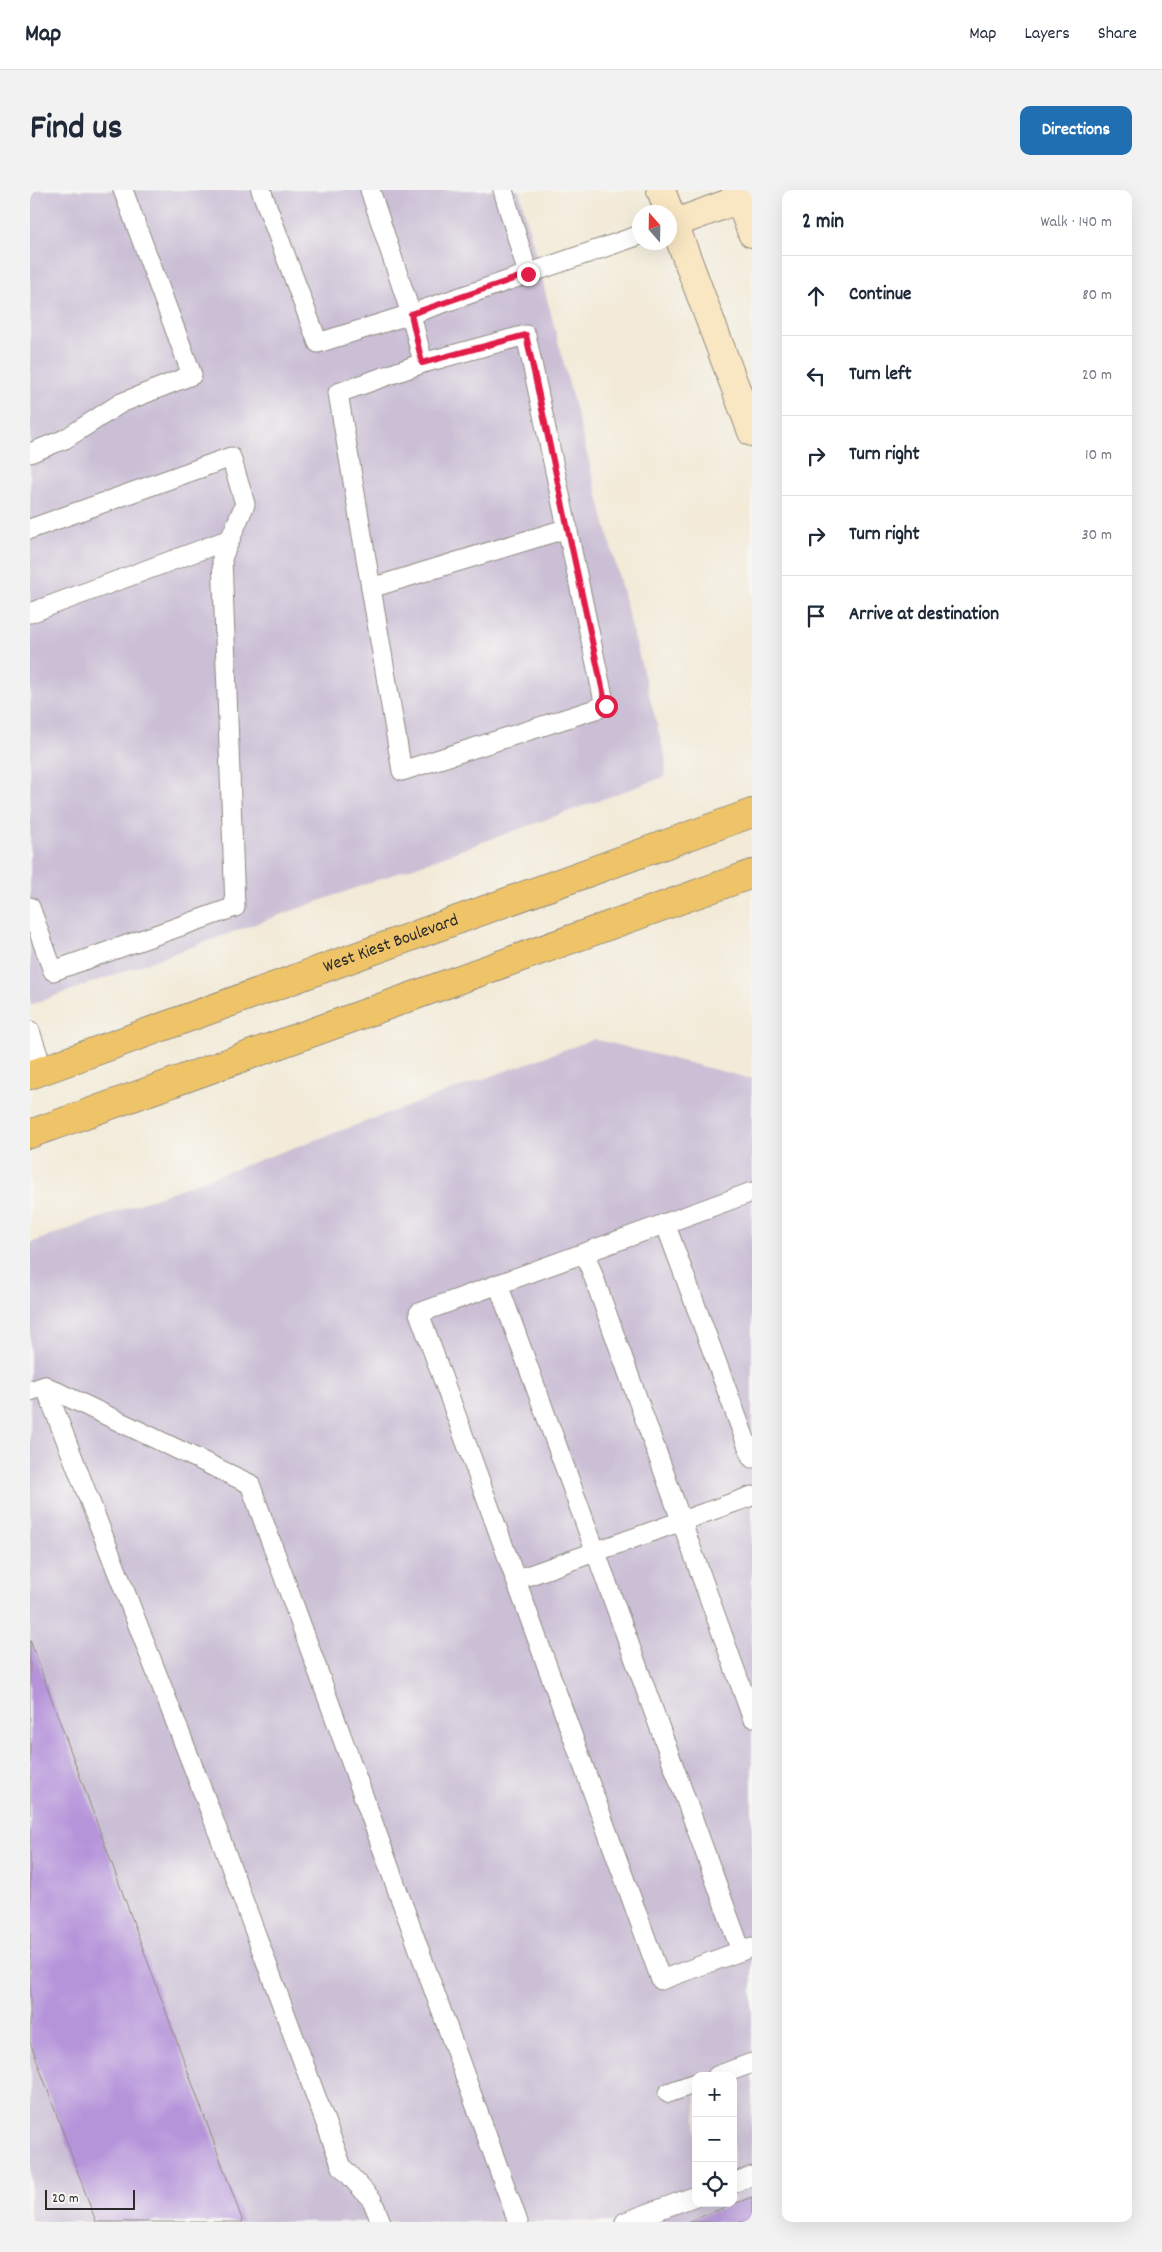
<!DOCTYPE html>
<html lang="en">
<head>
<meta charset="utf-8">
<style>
  body { margin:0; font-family:Dekko,sans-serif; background:#f2f2f3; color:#1f2937 }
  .controls { position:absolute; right:15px; bottom:15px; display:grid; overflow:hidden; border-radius:10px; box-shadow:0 5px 20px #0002 }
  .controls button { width:45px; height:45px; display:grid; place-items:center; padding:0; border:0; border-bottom:1px solid #e0e1e3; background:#fff; color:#1f2937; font:25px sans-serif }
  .compass { position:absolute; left:602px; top:15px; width:45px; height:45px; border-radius:50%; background:#fff; box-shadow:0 5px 20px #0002; rotate:340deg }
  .scale { position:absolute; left:15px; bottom:12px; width:90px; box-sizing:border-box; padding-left:5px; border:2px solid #2b2b2b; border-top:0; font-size:14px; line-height:18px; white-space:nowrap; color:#2b2b2b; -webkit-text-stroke:4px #f6f6f2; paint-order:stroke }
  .stop { position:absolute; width:15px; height:15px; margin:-11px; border:4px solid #e11d48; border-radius:50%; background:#fff }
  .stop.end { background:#e11d48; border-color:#fff; box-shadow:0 1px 5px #0008 }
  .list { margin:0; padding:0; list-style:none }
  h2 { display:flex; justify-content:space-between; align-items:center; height:65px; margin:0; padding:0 20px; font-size:21px }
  h2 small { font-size:16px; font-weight:400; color:#747a83 }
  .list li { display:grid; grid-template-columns:32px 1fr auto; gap:15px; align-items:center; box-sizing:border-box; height:80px; padding:0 20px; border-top:1px solid #e0e1e3 }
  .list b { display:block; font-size:19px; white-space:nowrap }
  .list em { font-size:16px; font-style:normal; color:#747a83 }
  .icon { flex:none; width:28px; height:28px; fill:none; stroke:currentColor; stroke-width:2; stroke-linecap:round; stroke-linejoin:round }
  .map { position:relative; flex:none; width:722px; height:2032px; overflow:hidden; border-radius:10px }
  header { display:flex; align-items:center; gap:30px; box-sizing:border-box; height:70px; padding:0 25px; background:#fff; border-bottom:1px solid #e0e1e3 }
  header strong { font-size:24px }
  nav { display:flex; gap:28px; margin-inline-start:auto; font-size:18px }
  .intro { display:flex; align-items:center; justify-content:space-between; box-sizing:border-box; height:120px; padding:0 30px }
  h1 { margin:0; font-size:35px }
  .button { padding:12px 22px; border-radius:10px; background:#1f6fb2; color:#fff; font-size:18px; font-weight:700 }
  main { display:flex; gap:30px; padding:0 30px }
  aside { flex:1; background:#fff; border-radius:10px; box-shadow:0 5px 20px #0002 }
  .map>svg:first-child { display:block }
  .industrial { fill:#cbbfd5; fill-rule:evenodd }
  .building { fill:#b694da }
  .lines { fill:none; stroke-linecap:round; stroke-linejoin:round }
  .lane-casing { stroke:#8f8a81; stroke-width:21 }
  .secondary-casing { stroke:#8f8a81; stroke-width:30 }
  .primary-casing { stroke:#8f8a81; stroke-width:30 }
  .lane { stroke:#fff; stroke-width:19 }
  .secondary { stroke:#f9e7c3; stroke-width:28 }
  .primary { stroke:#efc469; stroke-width:28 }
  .route { stroke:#e11d48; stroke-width:6 }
  .labels { text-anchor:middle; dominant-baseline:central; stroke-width:4.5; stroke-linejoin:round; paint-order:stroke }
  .street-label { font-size:18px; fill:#2b2b2b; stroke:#f6f6f2 }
</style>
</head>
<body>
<header>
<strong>Map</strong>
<nav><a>Map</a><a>Layers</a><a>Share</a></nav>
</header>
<div class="intro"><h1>Find us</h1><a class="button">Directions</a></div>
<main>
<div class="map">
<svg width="722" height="2032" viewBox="0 0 722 2032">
  <rect width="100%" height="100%" fill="#f6f6f2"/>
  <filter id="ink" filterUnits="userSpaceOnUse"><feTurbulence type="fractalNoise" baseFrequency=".02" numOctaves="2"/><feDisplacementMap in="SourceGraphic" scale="10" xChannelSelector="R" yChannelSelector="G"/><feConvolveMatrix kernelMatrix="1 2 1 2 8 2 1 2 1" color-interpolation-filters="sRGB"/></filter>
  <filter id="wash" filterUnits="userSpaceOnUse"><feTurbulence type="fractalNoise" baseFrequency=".0096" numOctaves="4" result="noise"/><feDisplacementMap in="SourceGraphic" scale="20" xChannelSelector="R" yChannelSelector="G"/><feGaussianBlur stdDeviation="1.12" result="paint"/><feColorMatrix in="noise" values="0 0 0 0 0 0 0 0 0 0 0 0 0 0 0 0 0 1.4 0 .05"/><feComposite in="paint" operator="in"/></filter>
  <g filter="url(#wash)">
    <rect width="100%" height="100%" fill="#f3ead7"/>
    <!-- industrial -->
    <g class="industrial">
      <polygon points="0,0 489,0 636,570 634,587 0,815"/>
      <path d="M564,849L722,889V2032H0V1053ZM666,1886H703V2013H666Z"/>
    </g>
    <g id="blocks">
      <!-- building -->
      <g class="building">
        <polygon points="0,1450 213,2032 66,2032 0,1852"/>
        <polygon points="722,2007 722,2032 657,2032"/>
      </g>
    </g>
  </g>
  <g filter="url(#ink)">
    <use href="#blocks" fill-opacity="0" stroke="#8f8a81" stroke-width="1"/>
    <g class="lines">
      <!-- lane casing -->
      <g class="lane-casing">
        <g id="lane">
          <polyline points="231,0 288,153 381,124 610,45"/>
          <polyline points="340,0 381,124 393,173 496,145 575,516 372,581 308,203 393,173"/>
          <polyline points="473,0 498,84"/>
          <polyline points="0,263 35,249 91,213 162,185 93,0"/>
          <polyline points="0,339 201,267 215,314 192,368 205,717 23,781 0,717"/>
          <polyline points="341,398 538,338"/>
          <polyline points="0,423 200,349"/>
          <polyline points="0,841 13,880"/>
          <polyline points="722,1002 389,1123 631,1790 722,1757"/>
          <polyline points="635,1033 722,1268"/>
          <polyline points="555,1063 722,1527"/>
          <polyline points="468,1094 711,1761"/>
          <polyline points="15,1196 181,1623 312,1977 342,2010 351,2032"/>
          <polyline points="0,1201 15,1196 220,1294 488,2032"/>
          <polyline points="486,1390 722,1306"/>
          <polyline points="687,1886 722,1873"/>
          <polyline points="638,1903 666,1893"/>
          <polyline points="703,1993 722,1986"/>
          <polyline points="595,2032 666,2006"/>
        </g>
      </g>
      <!-- secondary casing -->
      <g class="secondary-casing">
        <g id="secondary">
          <polyline points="631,0 639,22"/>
          <polyline points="706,0 722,43"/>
          <polyline points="640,23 722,242"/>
          <polyline points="643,34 710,9"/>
        </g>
      </g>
      <!-- primary casing -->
      <g class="primary-casing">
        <g id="primary">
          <path id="s1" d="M0,885L722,623"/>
          <polyline points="0,944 722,684"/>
        </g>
      </g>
      <!-- lane -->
      <use href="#lane" class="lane"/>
      <!-- secondary -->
      <use href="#secondary" class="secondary"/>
      <!-- primary -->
      <use href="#primary" class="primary"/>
    </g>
  </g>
  <g class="lines" filter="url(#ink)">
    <!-- route -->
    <polyline class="route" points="498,84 381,124 392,173 496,145 576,516"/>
  </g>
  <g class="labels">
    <!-- street labels -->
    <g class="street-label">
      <text stroke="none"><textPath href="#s1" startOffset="384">West Kiest Boulevard</textPath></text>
    </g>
  </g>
</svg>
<div class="controls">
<button>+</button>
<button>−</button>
<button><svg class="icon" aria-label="locate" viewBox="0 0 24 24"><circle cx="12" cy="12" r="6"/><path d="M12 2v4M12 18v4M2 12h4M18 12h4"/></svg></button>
</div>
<svg class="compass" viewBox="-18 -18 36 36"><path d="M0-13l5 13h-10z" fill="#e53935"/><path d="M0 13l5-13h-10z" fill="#747a83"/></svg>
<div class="scale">20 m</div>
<div class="stop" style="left:576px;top:516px"></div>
<div class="stop end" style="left:498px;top:84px"></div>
</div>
<aside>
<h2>2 min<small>Walk · 140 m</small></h2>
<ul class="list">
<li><svg class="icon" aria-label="ahead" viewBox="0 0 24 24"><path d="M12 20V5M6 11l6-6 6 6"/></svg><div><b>Continue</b></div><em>80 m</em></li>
<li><svg class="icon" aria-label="left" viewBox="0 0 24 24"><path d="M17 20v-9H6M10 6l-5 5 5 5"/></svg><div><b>Turn left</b></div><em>20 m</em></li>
<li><svg class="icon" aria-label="right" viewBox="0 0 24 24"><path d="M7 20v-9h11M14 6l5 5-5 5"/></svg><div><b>Turn right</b></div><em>10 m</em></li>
<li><svg class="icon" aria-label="right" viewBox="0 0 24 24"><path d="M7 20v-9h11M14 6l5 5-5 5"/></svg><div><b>Turn right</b></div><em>30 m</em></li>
<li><svg class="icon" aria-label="arrive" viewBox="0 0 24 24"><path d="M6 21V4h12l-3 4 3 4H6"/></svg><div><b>Arrive at destination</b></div></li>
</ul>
</aside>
</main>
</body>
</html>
